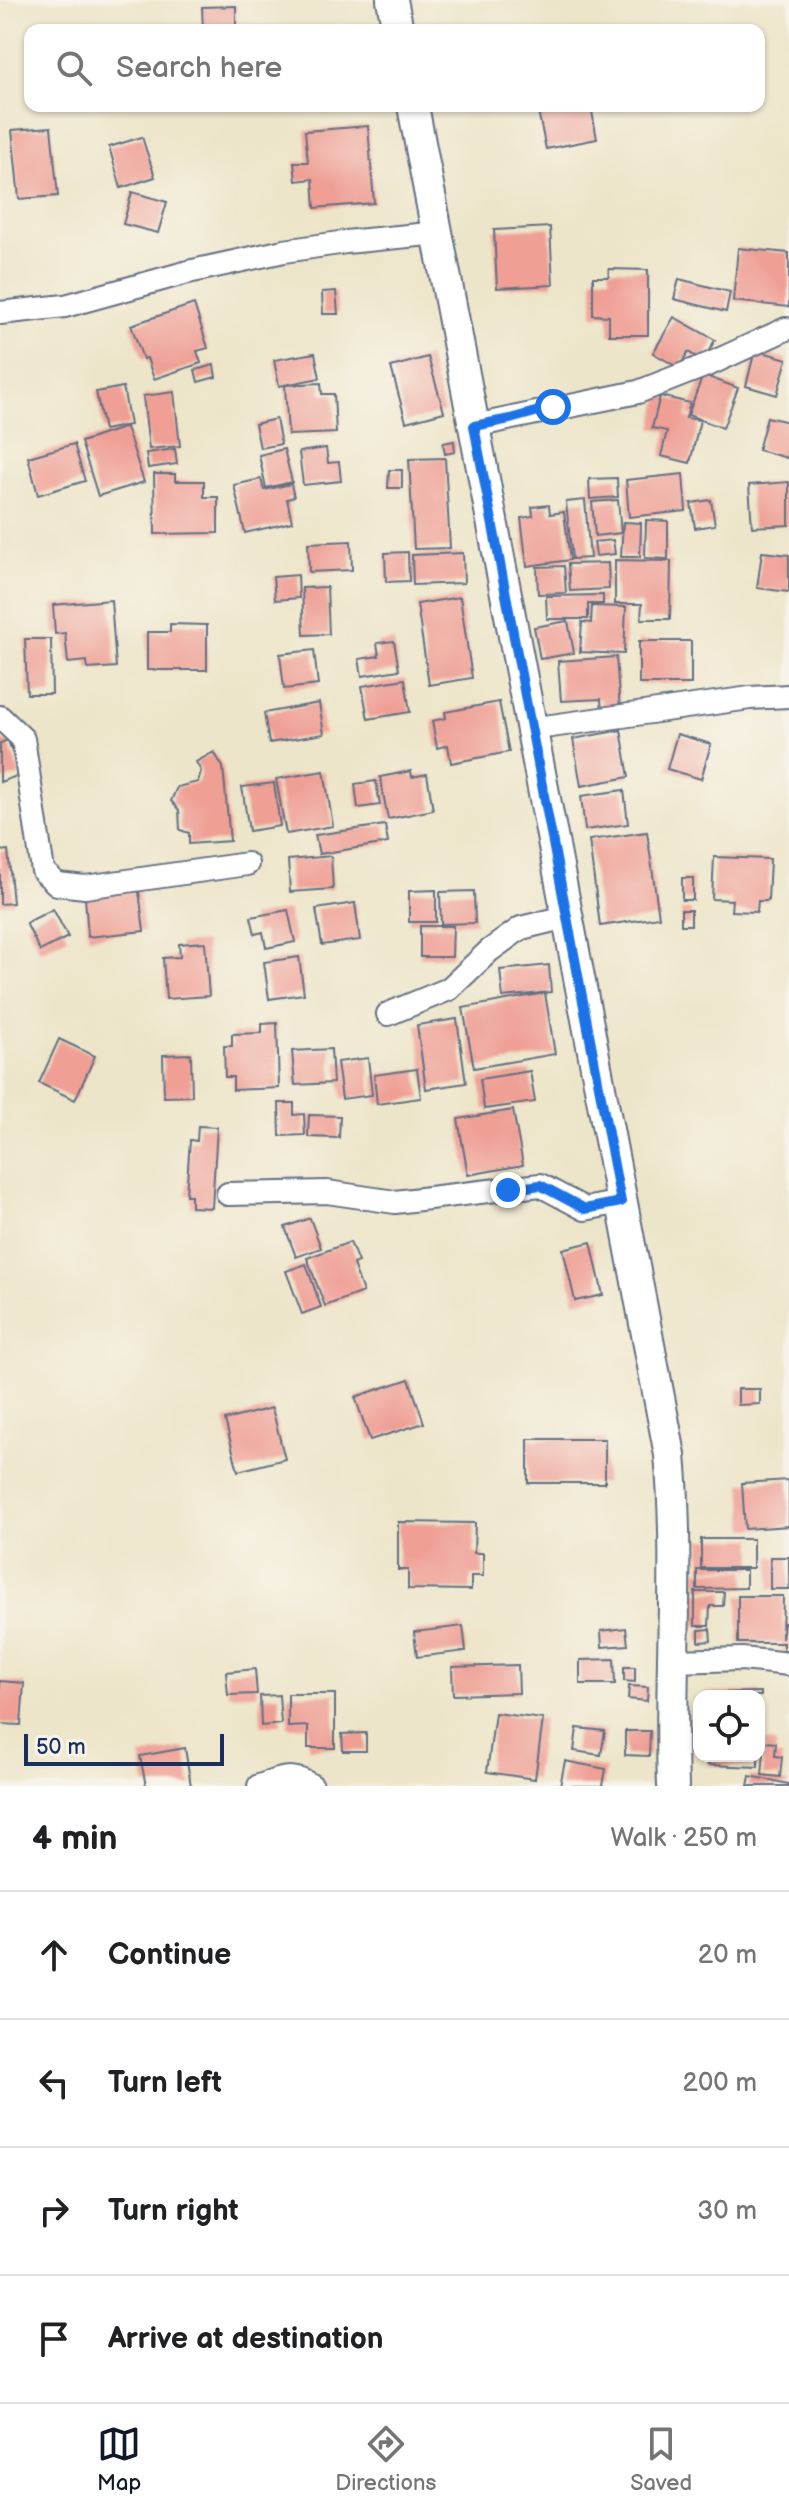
<!DOCTYPE html>
<html lang="en">
<head>
<meta charset="utf-8">
<style>
  body { margin:0; font-family:"Balsamiq Sans",sans-serif; background:#f2f2f2; color:#202124 }
  .controls { position:absolute; right:24px; bottom:24px; display:grid; overflow:hidden; border-radius:16px; box-shadow:0 2px 6px #0004 }
  .controls button { width:72px; height:72px; display:grid; place-items:center; padding:0; border:0; border-bottom:2px solid #e0e0e0; background:#fff; color:#202124; font:40px sans-serif }
  .scale { position:absolute; left:24px; bottom:20px; width:200px; box-sizing:border-box; padding-left:8px; border:4px solid #1b2f5e; border-top:0; font-size:22px; line-height:28px; white-space:nowrap; color:#1b2f5e; -webkit-text-stroke:6px #f7f3e8; paint-order:stroke }
  .stop { position:absolute; width:24px; height:24px; margin:-18px; border:6px solid #1a73e8; border-radius:50%; background:#fff }
  .stop.end { background:#1a73e8; border-color:#fff; box-shadow:0 2px 8px #0008 }
  .list { margin:0; padding:0; list-style:none }
  h2 { display:flex; justify-content:space-between; align-items:center; height:104px; margin:0; padding:0 32px; font-size:34px }
  h2 small { font-size:26px; font-weight:400; color:#757577 }
  .list li { display:grid; grid-template-columns:52px 1fr auto; gap:24px; align-items:center; box-sizing:border-box; height:128px; padding:0 32px; border-top:2px solid #e0e0e0 }
  .list b { display:block; font-size:30px; white-space:nowrap }
  .list em { font-size:26px; font-style:normal; color:#757577 }
  .icon { flex:none; width:44px; height:44px; fill:none; stroke:currentColor; stroke-width:2; stroke-linecap:round; stroke-linejoin:round }
  .map { position:relative; flex:none; width:789px; height:1786px; overflow:hidden }
  .search { position:absolute; background:#fff; box-shadow:0 2px 6px #0004; left:24px; right:24px; top:24px; height:88px; display:flex; align-items:center; gap:20px; box-sizing:border-box; padding:0 28px; border-radius:16px; color:#757577; font-size:30px }
  .sheet { height:616px; background:#fff }
  nav { display:flex; justify-content:space-around; align-items:center; box-sizing:border-box; height:112px; border-top:2px solid #e0e0e0; background:#fff; font-size:22px; color:#757577 }
  nav a { display:grid; justify-items:center; gap:4px }
  nav .on { color:#111827 }
  .map>svg:first-child { display:block }
  .building { fill:#ef9f94 }
  .lines { fill:none; stroke-linecap:round; stroke-linejoin:round }
  .street-casing { stroke:#646f83; stroke-width:26 }
  .secondary-casing { stroke:#646f83; stroke-width:34 }
  .street { stroke:#fff; stroke-width:22 }
  .secondary { stroke:#fff; stroke-width:30 }
  .route { stroke:#1a73e8; stroke-width:10 }
</style>
</head>
<body>
<div class="map">
<svg width="789" height="1786" viewBox="0 0 789 1786">
  <rect width="100%" height="100%" fill="#f7f3e8"/>
  <filter id="ink" filterUnits="userSpaceOnUse"><feTurbulence type="fractalNoise" baseFrequency=".0125" numOctaves="2"/><feDisplacementMap in="SourceGraphic" scale="16" xChannelSelector="R" yChannelSelector="G"/><feConvolveMatrix kernelMatrix="1 2 1 2 8 2 1 2 1" color-interpolation-filters="sRGB"/></filter>
  <filter id="wash" filterUnits="userSpaceOnUse"><feTurbulence type="fractalNoise" baseFrequency=".006" numOctaves="4" result="noise"/><feDisplacementMap in="SourceGraphic" scale="32" xChannelSelector="R" yChannelSelector="G"/><feGaussianBlur stdDeviation="1.8" result="paint"/><feColorMatrix in="noise" values="0 0 0 0 0 0 0 0 0 0 0 0 0 0 0 0 0 1.4 0 .05"/><feComposite in="paint" operator="in"/></filter>
  <g filter="url(#wash)">
    <rect width="100%" height="100%" fill="#ede5c9"/>
    <g id="blocks">
      <!-- building -->
      <g class="building">
        <polygon points="236,6 236,30 203,30 202,7"/>
        <polygon points="537,106 591,106 597,139 546,149"/>
        <polygon points="368,126 374,203 315,208 313,179 296,181 294,162 308,162 305,131"/>
        <polygon points="51,127 58,196 19,199 12,130"/>
        <polygon points="142,137 155,177 121,188 109,147"/>
        <polygon points="132,192 167,202 158,233 123,224"/>
        <polygon points="550,227 553,285 497,288 494,230"/>
        <polygon points="738,248 789,253 789,307 733,301"/>
        <polygon points="609,269 648,270 648,335 609,335 609,316 593,315 593,277 609,277"/>
        <polygon points="679,279 730,292 726,312 674,299"/>
        <polygon points="336,291 338,314 323,314 322,292"/>
        <polygon points="194,304 208,348 197,351 201,363 154,379 147,358 143,359 131,325"/>
        <polygon points="674,317 715,340 703,361 688,352 679,368 653,353"/>
        <polygon points="755,350 787,359 777,395 746,386"/>
        <polygon points="315,353 320,378 279,386 274,360"/>
        <polygon points="428,357 444,412 406,422 391,367"/>
        <polygon points="214,365 216,377 198,382 195,370"/>
        <polygon points="703,375 738,388 723,428 688,415"/>
        <polygon points="321,383 322,394 334,394 336,433 288,435 285,385"/>
        <polygon points="123,387 130,425 104,430 96,392"/>
        <polygon points="174,392 180,446 149,449 143,396"/>
        <polygon points="660,396 690,403 686,418 700,420 690,463 661,456 667,431 652,428"/>
        <polygon points="767,417 789,422 787,458 758,450"/>
        <polygon points="276,419 281,444 260,448 255,424"/>
        <polygon points="126,427 144,482 98,496 81,442"/>
        <polygon points="454,441 455,452 445,454 443,443"/>
        <polygon points="74,444 85,481 38,495 28,457"/>
        <polygon points="326,448 328,463 339,462 341,481 303,485 299,452"/>
        <polygon points="175,449 177,464 148,468 146,453"/>
        <polygon points="284,449 292,482 266,488 259,455"/>
        <polygon points="445,458 450,548 414,549 409,459"/>
        <polygon points="389,470 402,470 402,488 388,488"/>
        <polygon points="154,474 175,474 175,481 204,481 204,497 218,497 218,533 155,534"/>
        <polygon points="683,474 686,511 629,517 626,480"/>
        <polygon points="617,478 618,497 590,499 589,479"/>
        <polygon points="261,479 264,490 291,484 294,497 287,499 292,522 245,533 234,485"/>
        <polygon points="789,482 789,525 752,527 749,485"/>
        <polygon points="585,500 590,558 572,559 566,502"/>
        <polygon points="618,500 621,533 595,536 592,502"/>
        <polygon points="711,500 715,525 695,528 691,503"/>
        <polygon points="549,505 550,514 564,512 570,560 527,566 521,518 533,516 532,507"/>
        <polygon points="646,520 668,521 668,559 645,558"/>
        <polygon points="623,522 641,523 640,557 621,557"/>
        <polygon points="613,540 615,554 596,556 594,542"/>
        <polygon points="351,541 352,570 309,572 308,543"/>
        <polygon points="408,552 409,581 386,582 385,553"/>
        <polygon points="762,552 789,555 789,592 757,588"/>
        <polygon points="463,553 464,583 413,585 412,555"/>
        <polygon points="615,560 671,561 670,619 641,619 642,604 615,604"/>
        <polygon points="608,563 609,589 570,591 568,564"/>
        <polygon points="564,566 566,593 538,594 537,567"/>
        <polygon points="298,575 299,598 275,600 273,577"/>
        <polygon points="327,587 329,634 304,635 302,588"/>
        <polygon points="603,595 603,604 588,604 588,619 547,619 546,596"/>
        <polygon points="460,597 472,678 429,685 417,604"/>
        <polygon points="111,600 116,667 88,669 87,661 68,663 65,633 55,634 53,605"/>
        <polygon points="592,606 626,607 624,654 580,652 582,622 591,623"/>
        <polygon points="568,621 574,653 540,659 534,627"/>
        <polygon points="170,624 207,625 207,670 147,670 147,632 170,632"/>
        <polygon points="25,639 51,639 52,694 27,694"/>
        <polygon points="394,641 399,670 362,676 359,659 379,656 377,643"/>
        <rect x="639" y="641" width="52" height="43"/>
        <polygon points="314,650 318,685 284,689 280,654"/>
        <polygon points="616,657 620,709 602,710 601,699 561,701 558,661"/>
        <polygon points="405,679 410,712 368,719 362,686"/>
        <polygon points="499,702 509,752 451,763 448,745 437,748 432,721 446,718 445,712"/>
        <polygon points="319,703 324,734 269,743 264,713"/>
        <polygon points="621,730 629,777 581,786 573,739"/>
        <polygon points="677,734 711,744 701,779 667,769"/>
        <polygon points="8,740 20,775 0,782 0,743"/>
        <polygon points="214,752 223,767 230,841 189,844 189,833 180,830 179,810 171,801 177,787 198,782 201,771 196,762"/>
        <polygon points="324,771 333,826 286,834 276,779"/>
        <polygon points="411,771 412,777 427,774 433,810 388,819 380,777"/>
        <polygon points="376,781 380,805 358,808 355,784"/>
        <polygon points="274,783 280,826 249,831 242,787"/>
        <polygon points="624,790 628,824 585,830 581,796"/>
        <polygon points="385,825 388,843 319,854 315,835"/>
        <polygon points="647,832 659,917 600,926 589,840"/>
        <polygon points="8,850 13,903 0,904 0,851"/>
        <polygon points="331,856 333,889 290,892 288,860"/>
        <polygon points="714,857 770,859 768,901 758,901 757,912 731,911 732,900 712,899"/>
        <rect x="682" y="878" width="11" height="22"/>
        <polygon points="436,890 436,922 409,922 409,891"/>
        <polygon points="139,891 144,931 88,937 85,897"/>
        <polygon points="474,891 475,923 441,924 440,892"/>
        <polygon points="355,903 360,940 322,945 316,909"/>
        <polygon points="53,909 68,937 40,951 26,923"/>
        <polygon points="288,910 295,942 266,948 263,932 255,934 251,917"/>
        <rect x="681" y="910" width="10" height="15"/>
        <polygon points="420,926 453,926 452,957 420,957"/>
        <polygon points="205,942 209,996 166,999 163,958 180,957 179,944"/>
        <polygon points="299,957 304,994 269,999 264,962"/>
        <polygon points="549,965 551,992 503,997 500,970"/>
        <polygon points="545,993 555,1054 474,1068 463,1008"/>
        <polygon points="457,1019 466,1083 426,1089 417,1025"/>
        <polygon points="277,1023 279,1088 233,1090 233,1077 225,1077 224,1046 232,1046 232,1034 262,1033 262,1024"/>
        <polygon points="59,1039 95,1056 75,1100 39,1083"/>
        <polygon points="331,1049 333,1083 295,1085 292,1051"/>
        <polygon points="191,1054 192,1096 164,1097 163,1055"/>
        <polygon points="368,1058 372,1095 342,1099 337,1062"/>
        <polygon points="417,1069 421,1098 377,1104 374,1075"/>
        <polygon points="530,1071 535,1102 484,1109 480,1079"/>
        <polygon points="279,1103 294,1103 294,1115 304,1114 305,1135 280,1136"/>
        <polygon points="513,1110 523,1165 468,1175 458,1119"/>
        <polygon points="309,1115 340,1116 339,1138 308,1137"/>
        <polygon points="198,1126 217,1127 212,1208 191,1207 191,1195 186,1195 190,1140 197,1141"/>
        <polygon points="310,1218 321,1248 296,1257 285,1227"/>
        <polygon points="350,1242 358,1262 353,1264 363,1292 325,1306 307,1258"/>
        <polygon points="591,1242 603,1295 575,1301 563,1249"/>
        <polygon points="306,1264 321,1307 302,1314 286,1271"/>
        <polygon points="409,1379 424,1423 370,1440 355,1397"/>
        <polygon points="738,1389 760,1389 760,1404 738,1405"/>
        <polygon points="272,1408 285,1459 238,1471 225,1420"/>
        <rect x="528" y="1439" width="77" height="44"/>
        <polygon points="789,1480 789,1526 745,1529 742,1483"/>
        <polygon points="398,1522 475,1523 474,1553 483,1553 483,1576 471,1576 471,1590 408,1589 408,1570 398,1570"/>
        <rect x="701" y="1539" width="52" height="29"/>
        <rect x="770" y="1557" width="19" height="32"/>
        <polygon points="697,1570 746,1570 746,1588 697,1589"/>
        <polygon points="695,1592 724,1592 723,1606 710,1606 709,1626 695,1626"/>
        <polygon points="738,1596 783,1596 782,1639 784,1623 789,1623 789,1650 783,1650 783,1643 738,1643"/>
        <polygon points="463,1626 466,1651 417,1657 414,1632"/>
        <polygon points="626,1628 628,1645 602,1647 601,1631"/>
        <polygon points="710,1629 711,1641 699,1642 699,1630"/>
        <polygon points="614,1659 615,1684 580,1684 580,1660"/>
        <polygon points="518,1665 519,1693 453,1695 452,1667"/>
        <polygon points="624,1667 635,1667 635,1682 624,1681"/>
        <polygon points="255,1669 257,1694 228,1695 226,1672"/>
        <polygon points="0,1681 24,1683 21,1725 0,1724"/>
        <polygon points="629,1686 648,1687 647,1701 628,1699"/>
        <polygon points="761,1692 761,1696 705,1696 705,1693"/>
        <polygon points="288,1694 335,1694 335,1748 308,1748 308,1726 288,1727"/>
        <polygon points="279,1695 281,1724 261,1726 260,1696"/>
        <polygon points="495,1713 543,1719 535,1779 487,1772"/>
        <polygon points="577,1728 605,1731 601,1755 574,1751"/>
        <polygon points="625,1731 650,1731 649,1756 625,1755"/>
        <polygon points="366,1733 366,1751 343,1751 342,1734"/>
        <polygon points="765,1742 776,1743 775,1756 782,1757 780,1777 762,1775"/>
        <polygon points="185,1748 191,1786 146,1786 140,1756"/>
        <polygon points="708,1756 758,1756 758,1767 708,1765"/>
        <polygon points="565,1761 606,1769 603,1786 560,1786"/>
        <polygon points="750,1776 789,1784 789,1786 748,1786"/>
      </g>
    </g>
  </g>
  <g filter="url(#ink)">
    <use href="#blocks" fill-opacity="0" stroke="#646f83" stroke-width="2"/>
    <g class="lines">
      <!-- street casing -->
      <g class="street-casing">
        <g id="street">
          <polyline points="0,313 65,306 188,272 284,251 346,242 439,233"/>
          <polyline points="474,426 638,392 712,363 786,329"/>
          <polyline points="0,717 23,739 43,871 57,884 85,887 247,864"/>
          <polyline points="530,729 750,698 789,696"/>
          <polyline points="388,1014 449,989 489,951 521,928 566,917"/>
          <polyline points="228,1194 327,1192 395,1202 540,1185 585,1209 621,1202"/>
          <polyline points="675,1661 742,1659 789,1664"/>
          <path d="M259,1786C281,1779 292,1772 312,1786"/>
        </g>
      </g>
      <!-- secondary casing -->
      <g class="secondary-casing">
        <g id="secondary">
          <polyline points="392,0 398,30"/>
          <path d="M413,106L670,1455C680,1565 669,1676 673,1786"/>
        </g>
      </g>
      <!-- street -->
      <use href="#street" class="street"/>
      <!-- secondary -->
      <use href="#secondary" class="secondary"/>
    </g>
  </g>
  <g class="lines" filter="url(#ink)">
    <!-- route -->
    <polyline class="route" points="508,1190 540,1185 585,1209 621,1202 474,426 510,419 553,407"/>
  </g>
</svg>
<div class="controls">
<button><svg class="icon" aria-label="locate" viewBox="0 0 24 24"><circle cx="12" cy="12" r="6"/><path d="M12 2v4M12 18v4M2 12h4M18 12h4"/></svg></button>
</div>
<div class="scale">50 m</div>
<div class="stop" style="left:553px;top:407px"></div>
<div class="stop end" style="left:508px;top:1190px"></div>
<div class="search"><svg class="icon" aria-label="search" viewBox="0 0 24 24"><circle cx="10" cy="10" r="6"/><path d="M15 15l6 6"/></svg>Search here</div>
</div>
<section class="sheet">
<h2>4 min<small>Walk · 250 m</small></h2>
<ul class="list">
<li><svg class="icon" aria-label="ahead" viewBox="0 0 24 24"><path d="M12 20V5M6 11l6-6 6 6"/></svg><div><b>Continue</b></div><em>20 m</em></li>
<li><svg class="icon" aria-label="left" viewBox="0 0 24 24"><path d="M17 20v-9H6M10 6l-5 5 5 5"/></svg><div><b>Turn left</b></div><em>200 m</em></li>
<li><svg class="icon" aria-label="right" viewBox="0 0 24 24"><path d="M7 20v-9h11M14 6l5 5-5 5"/></svg><div><b>Turn right</b></div><em>30 m</em></li>
<li><svg class="icon" aria-label="arrive" viewBox="0 0 24 24"><path d="M6 21V4h12l-3 4 3 4H6"/></svg><div><b>Arrive at destination</b></div></li>
</ul>
</section>
<nav>
<a class="on"><svg class="icon" aria-label="map" viewBox="0 0 24 24"><path d="M3 6l6-2 6 2 6-2v14l-6 2-6-2-6 2zM9 4v14M15 6v14"/></svg>Map</a>
<a><svg class="icon" aria-label="directions" viewBox="0 0 24 24"><path d="M12 3l9 9-9 9-9-9zM9 14v-3h6M13 9l2 2-2 2"/></svg>Directions</a>
<a><svg class="icon" aria-label="saved" viewBox="0 0 24 24"><path d="M7 4h10v16l-5-4-5 4z"/></svg>Saved</a>
</nav>
</body>
</html>
